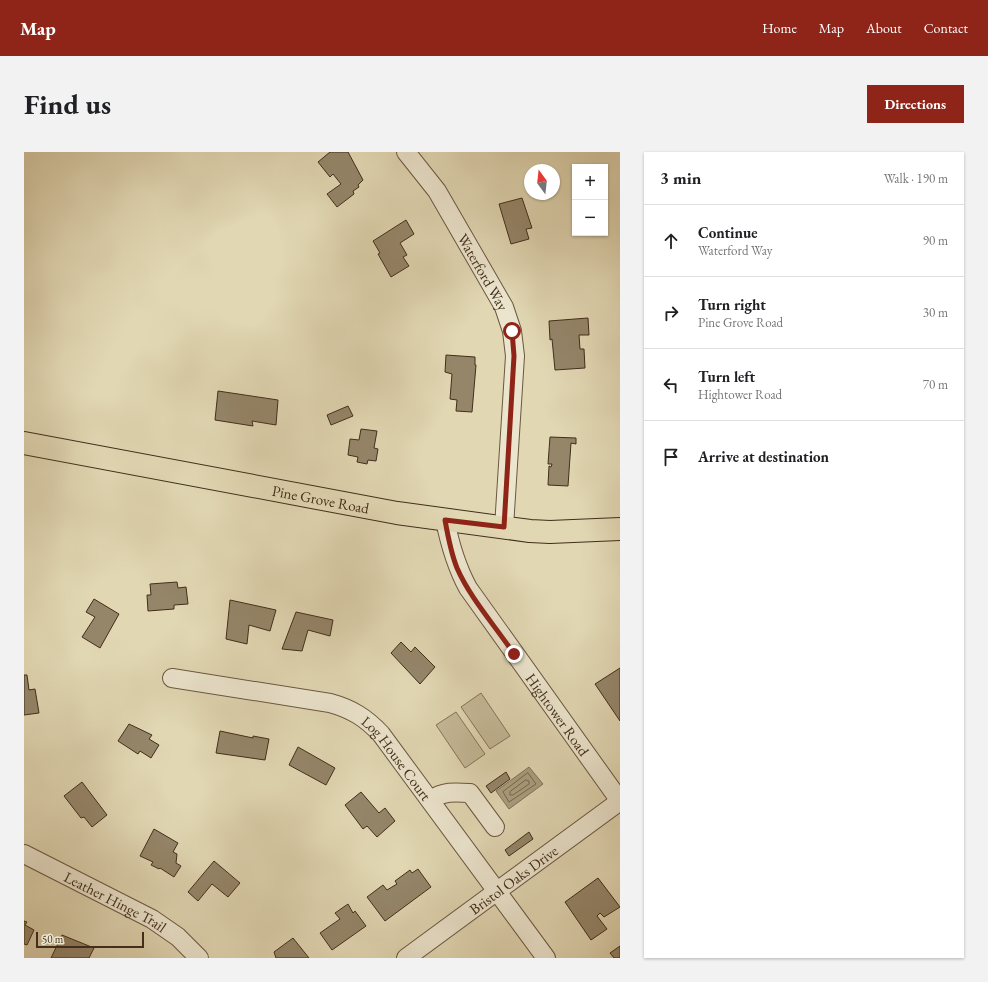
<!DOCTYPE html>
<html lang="en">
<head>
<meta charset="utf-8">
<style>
  body { margin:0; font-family:"EB Garamond",serif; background:#f2f2f2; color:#202124 }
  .controls { position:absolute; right:12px; top:12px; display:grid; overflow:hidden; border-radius:0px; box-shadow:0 1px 3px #0004 }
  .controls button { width:36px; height:36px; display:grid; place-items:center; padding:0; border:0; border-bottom:1px solid #e0e0e0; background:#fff; color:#202124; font:20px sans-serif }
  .compass { position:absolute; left:500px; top:12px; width:36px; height:36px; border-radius:50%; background:#fff; box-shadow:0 1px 3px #0004; rotate:345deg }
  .scale { position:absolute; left:12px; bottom:10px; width:108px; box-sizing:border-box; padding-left:4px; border:2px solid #422e1b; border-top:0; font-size:11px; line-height:14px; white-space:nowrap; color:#422e1b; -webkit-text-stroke:3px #ece5ce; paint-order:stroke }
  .stop { position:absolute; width:12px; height:12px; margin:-9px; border:3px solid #8f2418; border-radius:50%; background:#fff }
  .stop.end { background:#8f2418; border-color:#fff; box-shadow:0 1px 4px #0008 }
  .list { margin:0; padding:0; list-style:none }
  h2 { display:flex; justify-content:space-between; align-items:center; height:52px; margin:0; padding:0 16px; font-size:17px }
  h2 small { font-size:13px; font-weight:400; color:#757577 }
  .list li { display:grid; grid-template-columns:26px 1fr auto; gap:12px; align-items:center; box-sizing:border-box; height:72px; padding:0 16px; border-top:1px solid #e0e0e0 }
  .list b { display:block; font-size:15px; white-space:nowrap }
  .list p { margin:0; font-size:13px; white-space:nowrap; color:#757577 }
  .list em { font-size:13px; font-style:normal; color:#757577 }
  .icon { flex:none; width:22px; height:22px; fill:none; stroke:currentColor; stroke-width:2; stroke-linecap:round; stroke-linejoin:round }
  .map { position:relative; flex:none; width:596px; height:806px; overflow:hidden; border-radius:0px }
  header { display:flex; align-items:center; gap:24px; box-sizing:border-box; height:56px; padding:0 20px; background:#8f2418; color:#fff }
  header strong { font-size:19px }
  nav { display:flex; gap:22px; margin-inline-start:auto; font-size:14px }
  .intro { display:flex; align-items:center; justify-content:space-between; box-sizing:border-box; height:96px; padding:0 24px }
  h1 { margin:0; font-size:28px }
  .button { padding:10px 18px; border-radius:0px; background:#8f2418; color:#fff; font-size:14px; font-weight:700 }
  main { display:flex; gap:24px; padding:0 24px }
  aside { flex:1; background:#fff; border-radius:0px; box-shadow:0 1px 3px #0004 }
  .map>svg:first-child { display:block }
  .green { fill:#c6ba99; stroke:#84745a }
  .water { fill:#ab9e7f; stroke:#817157 }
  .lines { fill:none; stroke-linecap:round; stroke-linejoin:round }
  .shore { stroke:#76664d; stroke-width:1 }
  .building { fill:#95866a; stroke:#422e1b }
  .minor-casing { stroke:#6a5841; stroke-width:20 }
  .major-casing { stroke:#422e1b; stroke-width:24 }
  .minor { stroke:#ece5ce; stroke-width:18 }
  .major { stroke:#e1d7b3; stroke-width:22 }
  .route { stroke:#8f2418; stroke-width:5 }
  .labels { text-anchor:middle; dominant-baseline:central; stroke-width:3; stroke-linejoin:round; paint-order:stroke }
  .street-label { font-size:15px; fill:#422e1b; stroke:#ece5ce }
</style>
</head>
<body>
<header>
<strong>Map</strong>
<nav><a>Home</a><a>Map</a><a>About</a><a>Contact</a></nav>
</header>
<div class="intro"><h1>Find us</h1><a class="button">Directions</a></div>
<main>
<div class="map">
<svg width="596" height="806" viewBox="0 0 596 806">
  <rect width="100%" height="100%" fill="#e1d7b3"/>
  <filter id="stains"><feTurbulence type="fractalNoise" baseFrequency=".005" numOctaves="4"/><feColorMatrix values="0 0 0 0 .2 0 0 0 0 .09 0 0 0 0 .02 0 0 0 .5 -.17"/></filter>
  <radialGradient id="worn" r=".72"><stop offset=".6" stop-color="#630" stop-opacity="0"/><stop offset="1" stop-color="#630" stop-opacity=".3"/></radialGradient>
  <!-- green -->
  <g class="green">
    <polygon points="457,541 486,584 466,597 437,555"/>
    <polygon points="432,560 461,602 441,616 412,573"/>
  </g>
  <!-- water -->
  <polygon class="water" points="505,615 519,632 485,657 472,639"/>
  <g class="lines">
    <!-- shore -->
    <g class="shore">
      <polygon points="504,621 512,632 485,650 479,640"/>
      <polygon points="502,628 505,629 505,632 489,643 486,643 486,640"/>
    </g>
  </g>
  <!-- building -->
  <g class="building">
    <polygon points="306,0 324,0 339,28 334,33 335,35 329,39 330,42 313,55 303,42 317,32 309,22 306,25 294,10"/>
    <polygon points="498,46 508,76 502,77 505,87 487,92 475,52"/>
    <polygon points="382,68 390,82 376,91 383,103 379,105 385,114 367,125 354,102 356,101 349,89"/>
    <polygon points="564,166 565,183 555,183 556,197 560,197 561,216 531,218 528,187 526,188 525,169"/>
    <polygon points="422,203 451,205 451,213 452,213 448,260 432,259 433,248 426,247 428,222 421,220"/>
    <polygon points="194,239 254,248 252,273 228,269 229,274 191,268"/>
    <polygon points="324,254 329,264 307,273 303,263"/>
    <polygon points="337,277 353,279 350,296 354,297 352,309 344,308 343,312 333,310 334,305 324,303 326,287 335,288"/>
    <polygon points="526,285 552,286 552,292 547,291 544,334 524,333 525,314 527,315 528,312 524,312"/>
    <polygon points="153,430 154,436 162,435 164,452 150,453 150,457 124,459 123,443 127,443 126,432"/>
    <polygon points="70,447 95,462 76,496 58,485 71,465 62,460"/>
    <polygon points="206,448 252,458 246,479 225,473 223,492 202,487"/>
    <polygon points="272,460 309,468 306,484 284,478 278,499 258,497"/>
    <polygon points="377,490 387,500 391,495 411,515 396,532 367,501"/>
    <polygon points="596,516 596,569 571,532"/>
    <polygon points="0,523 3,523 5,538 11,537 15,561 0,563"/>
    <polygon points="105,572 128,583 125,587 135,593 127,606 116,599 114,602 94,589"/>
    <polygon points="196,579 229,586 229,584 245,587 241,608 192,601"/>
    <polygon points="274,595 311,616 302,633 265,613"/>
    <polygon points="482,620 486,627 467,641 462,634"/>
    <polygon points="58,630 83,663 68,675 60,665 57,666 40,644"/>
    <polygon points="337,640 355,661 361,656 371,669 353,685 343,674 339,677 321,653"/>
    <polygon points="130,677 154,691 149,700 153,702 152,711 157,714 150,725 136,716 135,717 127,713 129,710 116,704"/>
    <polygon points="505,680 509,687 485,704 481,698"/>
    <polygon points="190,709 216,731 204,745 188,732 174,749 164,740"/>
    <polygon points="394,717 407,735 361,769 343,745 359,733 363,738 373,732 371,729 386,718 388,721"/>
    <polygon points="574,726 596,755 580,765 576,761 573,764 583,777 567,788 541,750"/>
    <polygon points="324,752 329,761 331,759 342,774 308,798 296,781 316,767 311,761"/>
    <polygon points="0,769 3,770 1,773 10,778 3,793 0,792"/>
    <polygon points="38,783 70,796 65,806 27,806"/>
    <polygon points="269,786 285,806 252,806 250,800"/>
    <polygon points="596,794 596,806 590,806 586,801"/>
  </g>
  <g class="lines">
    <!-- minor casing -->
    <g class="minor-casing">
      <g id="minor">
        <path id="s1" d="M382,0L413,39L480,155L488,179L491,204L480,375"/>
        <path id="s2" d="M421,368C426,393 432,414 444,436L596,649"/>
        <path id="s3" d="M148,526L306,551C328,557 342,566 357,582L522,806"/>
        <path d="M407,648C419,639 431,640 446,641L471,675"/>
        <path id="s4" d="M0,702L128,767L154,785L175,806"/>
        <path id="s5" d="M382,806L596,649"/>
      </g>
    </g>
    <!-- major casing -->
    <g class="major-casing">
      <g id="major">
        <path id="s6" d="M0,291L373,361L506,379L526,380L596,377"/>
      </g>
    </g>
    <!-- minor -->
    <use href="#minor" class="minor"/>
    <!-- major -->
    <use href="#major" class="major"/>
  </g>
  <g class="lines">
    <!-- route -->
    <path class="route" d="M488,179L490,204L480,375L421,368C424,385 427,401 433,416C446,446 472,475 490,502"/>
  </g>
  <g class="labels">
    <!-- street labels -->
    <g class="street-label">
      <text stroke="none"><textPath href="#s1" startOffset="143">Waterford Way</textPath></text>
      <text stroke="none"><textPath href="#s6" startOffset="302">Pine Grove Road</textPath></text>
      <text stroke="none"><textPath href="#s2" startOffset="227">Hightower Road</textPath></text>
      <text stroke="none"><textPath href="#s3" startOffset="249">Log House Court</textPath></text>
      <text stroke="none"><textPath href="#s5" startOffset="133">Bristol Oaks Drive</textPath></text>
      <text stroke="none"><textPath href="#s4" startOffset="103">Leather Hinge Trail</textPath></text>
    </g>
  </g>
  <rect width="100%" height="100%" filter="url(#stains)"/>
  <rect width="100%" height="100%" fill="url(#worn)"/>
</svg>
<div class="controls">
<button>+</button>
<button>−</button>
</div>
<svg class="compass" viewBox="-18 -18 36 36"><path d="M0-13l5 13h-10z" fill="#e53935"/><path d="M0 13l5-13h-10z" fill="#757577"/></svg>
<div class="scale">50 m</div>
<div class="stop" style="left:488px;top:179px"></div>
<div class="stop end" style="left:490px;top:502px"></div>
</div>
<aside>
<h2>3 min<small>Walk · 190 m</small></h2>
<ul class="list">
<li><svg class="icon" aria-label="ahead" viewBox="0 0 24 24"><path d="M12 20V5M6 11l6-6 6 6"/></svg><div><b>Continue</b><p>Waterford Way</p></div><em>90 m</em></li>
<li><svg class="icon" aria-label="right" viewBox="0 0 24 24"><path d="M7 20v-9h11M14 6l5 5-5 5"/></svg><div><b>Turn right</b><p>Pine Grove Road</p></div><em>30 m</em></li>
<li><svg class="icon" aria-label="left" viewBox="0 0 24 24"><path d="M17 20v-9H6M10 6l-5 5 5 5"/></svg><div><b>Turn left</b><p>Hightower Road</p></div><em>70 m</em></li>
<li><svg class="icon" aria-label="arrive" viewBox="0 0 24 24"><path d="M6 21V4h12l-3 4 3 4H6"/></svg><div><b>Arrive at destination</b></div></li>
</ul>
</aside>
</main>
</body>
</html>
